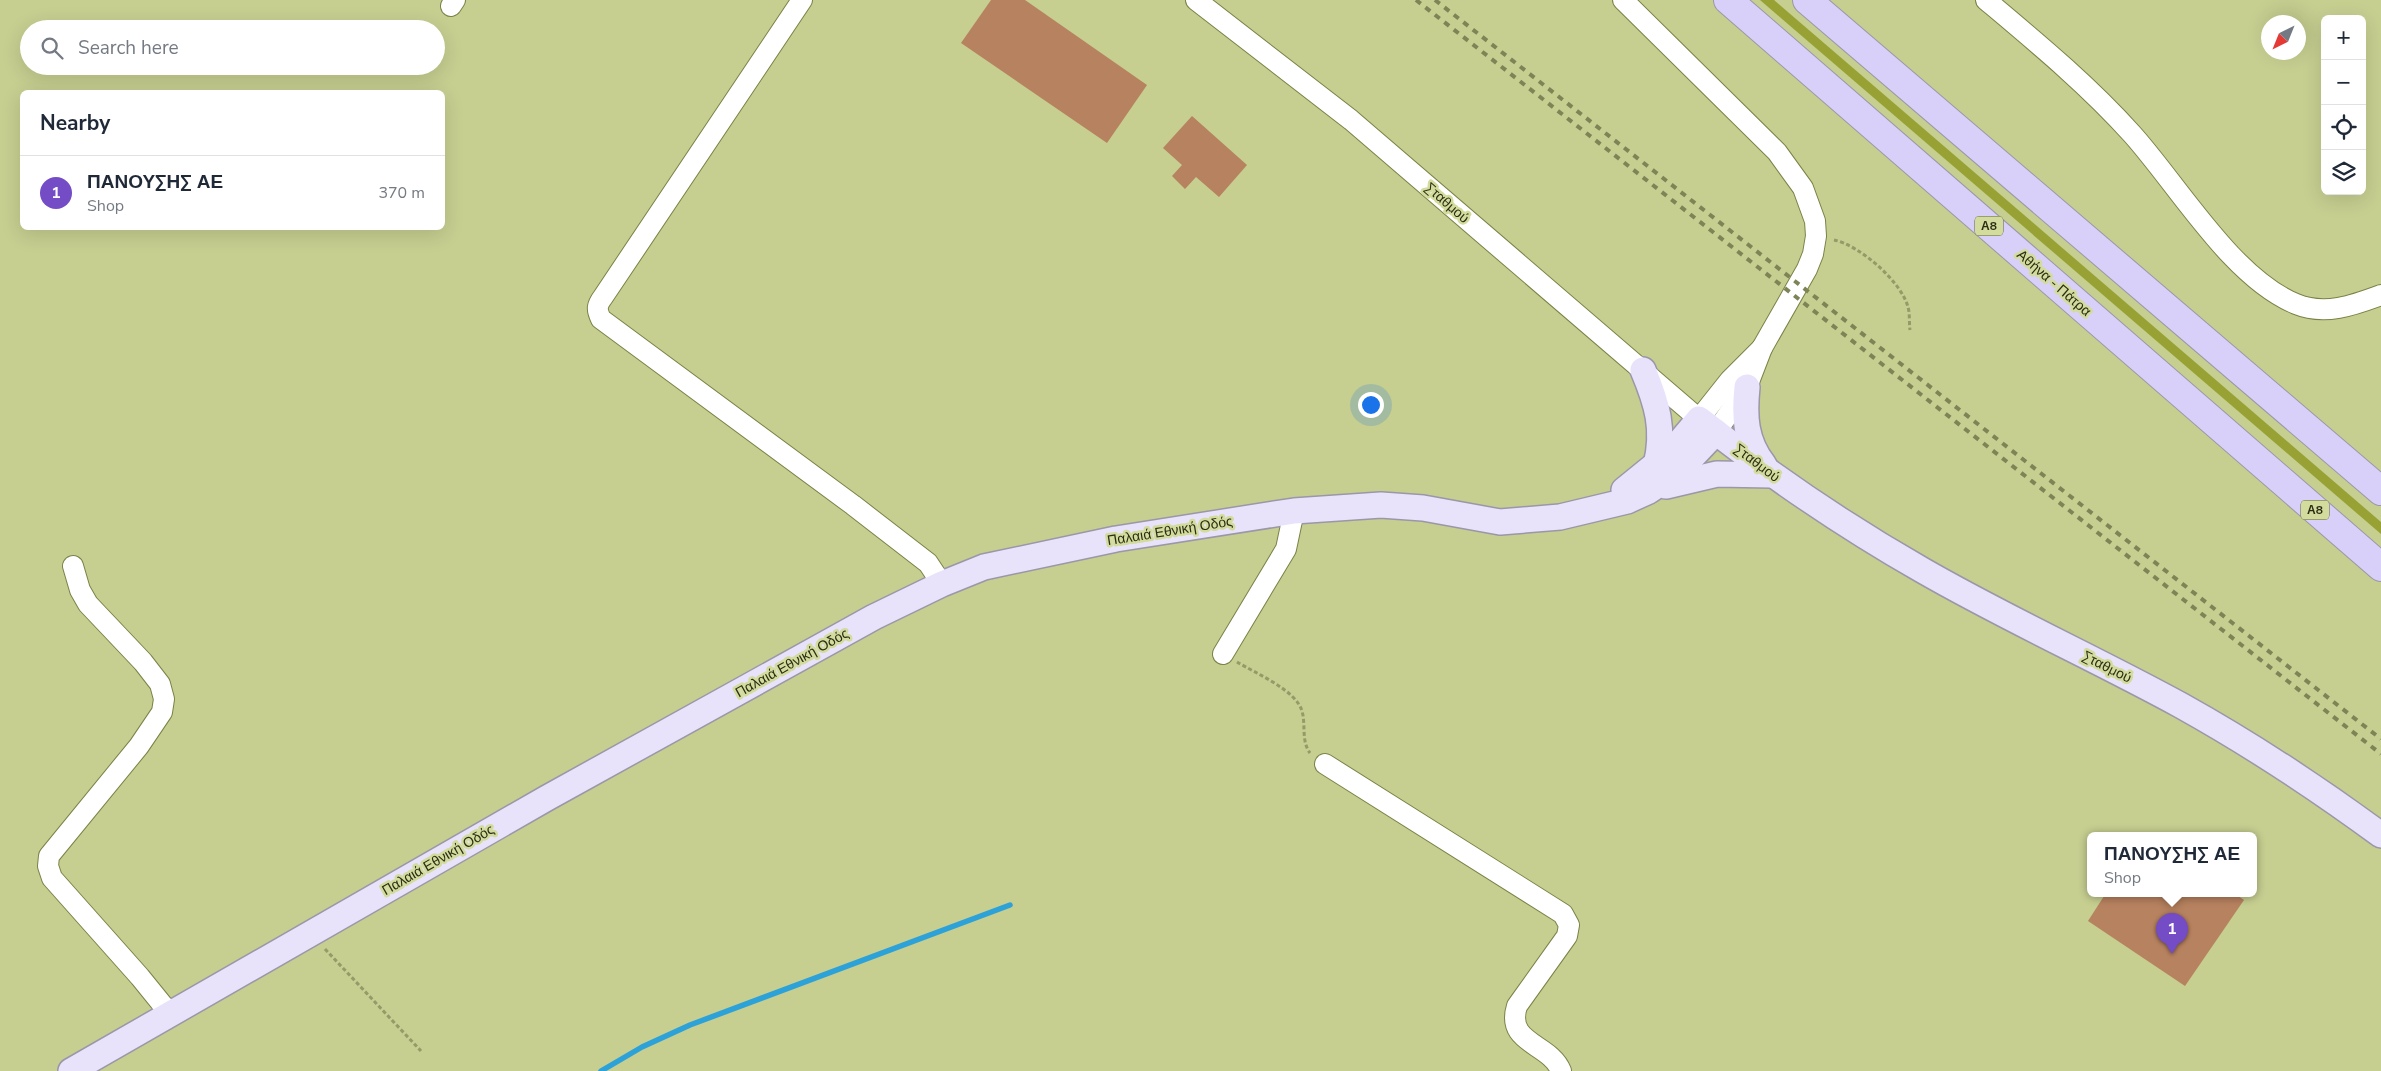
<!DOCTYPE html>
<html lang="en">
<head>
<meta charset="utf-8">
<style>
  body { margin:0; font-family:"Nunito Sans",sans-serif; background:#f6f6f7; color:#1f2937 }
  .controls { position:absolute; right:15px; top:15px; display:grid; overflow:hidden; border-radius:8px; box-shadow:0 5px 20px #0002 }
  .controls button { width:45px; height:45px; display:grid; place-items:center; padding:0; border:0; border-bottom:1px solid #e0e1e3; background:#fff; color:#1f2937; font:25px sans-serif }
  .compass { position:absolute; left:2261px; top:15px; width:45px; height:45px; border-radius:50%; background:#fff; box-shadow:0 5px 20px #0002; rotate:223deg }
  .you { position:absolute; left:1370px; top:404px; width:18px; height:18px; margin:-12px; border:4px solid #fff; border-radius:50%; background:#1a73e8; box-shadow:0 0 0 8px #1a73e833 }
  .badge { display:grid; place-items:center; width:32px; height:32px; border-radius:50%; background:#744cc5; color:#fff; font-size:16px; font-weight:700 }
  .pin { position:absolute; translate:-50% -41px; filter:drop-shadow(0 1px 2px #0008) }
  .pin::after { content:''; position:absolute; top:26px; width:18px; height:15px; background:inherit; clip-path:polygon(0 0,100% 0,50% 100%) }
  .popup { position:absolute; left:2087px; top:832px; width:170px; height:65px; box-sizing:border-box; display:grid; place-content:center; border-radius:8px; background:#fff; filter:drop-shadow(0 1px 4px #0005); font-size:16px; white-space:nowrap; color:#747a83 }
  .popup b { font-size:19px; color:#1f2937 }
  .popup::after { content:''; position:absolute; left:50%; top:100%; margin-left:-10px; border:10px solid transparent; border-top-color:#fff }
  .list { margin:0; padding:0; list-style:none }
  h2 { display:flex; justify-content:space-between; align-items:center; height:65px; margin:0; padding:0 20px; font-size:21px }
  h2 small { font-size:16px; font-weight:400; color:#747a83 }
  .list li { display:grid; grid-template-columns:32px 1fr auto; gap:15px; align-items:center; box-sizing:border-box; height:75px; padding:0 20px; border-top:1px solid #e0e1e3 }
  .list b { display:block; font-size:19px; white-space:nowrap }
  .list p { margin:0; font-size:16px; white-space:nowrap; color:#747a83 }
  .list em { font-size:16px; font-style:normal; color:#747a83 }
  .icon { flex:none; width:28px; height:28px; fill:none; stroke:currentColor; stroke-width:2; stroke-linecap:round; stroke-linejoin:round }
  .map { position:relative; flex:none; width:2381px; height:1071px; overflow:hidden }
  .search { position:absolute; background:#fff; box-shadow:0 5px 20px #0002; left:20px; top:20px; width:425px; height:55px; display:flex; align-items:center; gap:12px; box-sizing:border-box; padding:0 18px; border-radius:28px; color:#747a83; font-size:19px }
  .panel { position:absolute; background:#fff; box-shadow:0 5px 20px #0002; left:20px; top:90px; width:425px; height:140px; border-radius:8px }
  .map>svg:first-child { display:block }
  .green { fill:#98a234 }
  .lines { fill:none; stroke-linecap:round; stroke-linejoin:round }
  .stream { stroke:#2da2d9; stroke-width:5.5 }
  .building { fill:#b7825f }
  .minor-casing { stroke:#7b8247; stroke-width:22 }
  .major-casing { stroke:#9b97a9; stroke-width:28 }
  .highway-casing { stroke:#9b97a9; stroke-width:30 }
  .path { stroke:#949a68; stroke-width:3; stroke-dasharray:4 2.5; stroke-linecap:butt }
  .minor { stroke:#fff; stroke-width:20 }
  .major { stroke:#e8e3fb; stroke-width:25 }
  .highway { stroke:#d8d0f8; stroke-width:28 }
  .rail { stroke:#7f8457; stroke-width:4; stroke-dasharray:6 6; stroke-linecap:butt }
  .labels { text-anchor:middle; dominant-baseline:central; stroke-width:5; stroke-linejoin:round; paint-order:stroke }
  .shield { fill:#d3db9d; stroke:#5d623e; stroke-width:1 }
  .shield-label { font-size:12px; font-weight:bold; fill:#2b2e15 }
  .street-label { font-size:14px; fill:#2b2e15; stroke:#d3db9d }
</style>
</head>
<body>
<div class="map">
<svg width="2381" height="1071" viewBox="0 0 2381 1071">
  <rect width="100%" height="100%" fill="#c6ce90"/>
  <!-- green -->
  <polygon class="green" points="1760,0 1774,0 2381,522 2381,534"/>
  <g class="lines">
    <!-- stream -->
    <polyline class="stream" points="601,1071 642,1047 690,1025 1010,905"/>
  </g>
  <!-- building -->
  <g class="building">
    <polygon points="991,0 1025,0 1147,85 1107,143 961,43"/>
    <polygon points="1192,116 1247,165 1219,197 1196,177 1185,189 1172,176 1182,165 1163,148"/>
    <polygon points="2106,893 2234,893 2244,900 2185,986 2088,921"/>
  </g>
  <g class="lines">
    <!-- minor casing -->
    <g class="minor-casing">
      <g id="minor">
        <path d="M802,0L603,297C597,305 596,309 601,319L853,505L928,563L942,584"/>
        <polyline points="1196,0 1351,120 1699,419 1730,380 1762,348"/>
        <polyline points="1623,0 1777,152 1803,188 1815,221 1816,236 1813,254 1807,269 1762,348 1747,387 1716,432"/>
        <path d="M1986,0C2036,42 2088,85 2132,134C2178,185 2232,278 2296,304C2325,316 2354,305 2381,295"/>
        <polyline points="451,6 455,0"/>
        <polyline points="73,566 80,590 88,604 143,662 160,684 164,699 162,712 139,746 49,856 48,866 52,878 140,977 170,1014"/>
        <polyline points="1223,654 1286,549 1294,511"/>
        <path d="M1325,764L1563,914L1569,925L1567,936L1517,1006C1505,1044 1550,1043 1561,1071"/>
      </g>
    </g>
    <!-- major casing -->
    <g class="major-casing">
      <g id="major">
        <path d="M1643,370C1657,403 1665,430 1656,465"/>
        <path d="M1747,387C1744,416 1745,441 1764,465"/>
        <polyline points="1666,486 1717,474 1772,475"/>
        <path d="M1624,490L1672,451L1699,419C1770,475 1843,525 1922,570C2007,619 2096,659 2182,706C2252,745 2317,788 2381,835"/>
        <polyline points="71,1071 547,798 874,617 942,584 984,567 1116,539 1294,511 1381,505 1423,508 1500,522 1560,517 1627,501 1649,491 1680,470 1716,432"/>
      </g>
    </g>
    <!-- highway casing -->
    <g class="highway-casing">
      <g id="highway">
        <polyline points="1728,0 2381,567"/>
        <polyline points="1807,0 2381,491"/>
      </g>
    </g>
    <!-- path -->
    <g class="path">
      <path d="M1834,240C1859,245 1901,281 1908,307C1910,314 1909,323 1910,330"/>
      <path d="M1237,662C1255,673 1296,690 1302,711C1306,725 1301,741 1310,753"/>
      <polyline points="325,949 421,1051"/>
    </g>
    <!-- minor -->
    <use href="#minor" class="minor"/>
    <!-- major -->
    <use href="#major" class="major"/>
    <!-- highway -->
    <use href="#highway" class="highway"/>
    <!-- rail -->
    <g class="rail">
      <polyline points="1416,0 2381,754"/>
      <polyline points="1435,0 2381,739"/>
    </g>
  </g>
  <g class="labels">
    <!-- shield labels -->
    <g class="shield">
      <rect x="1975" y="216.5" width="28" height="19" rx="4"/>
      <rect x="2301" y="500.5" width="28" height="19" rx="4"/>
    </g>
    <g class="shield-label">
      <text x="1989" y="226">Α8</text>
      <text x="2315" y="510">Α8</text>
    </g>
    <!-- street labels -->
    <g class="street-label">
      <text transform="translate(1447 203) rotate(41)">Σταθμού</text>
      <text transform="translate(2054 283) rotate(41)">Αθήνα - Πάτρα</text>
      <text transform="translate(1757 463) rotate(37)">Σταθμού</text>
      <text transform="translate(1170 531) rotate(-9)">Παλαιά Εθνική Οδός</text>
      <text transform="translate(792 663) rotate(-29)">Παλαιά Εθνική Οδός</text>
      <text transform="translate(2107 667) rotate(27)">Σταθμού</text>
      <text transform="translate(438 860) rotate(-30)">Παλαιά Εθνική Οδός</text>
    </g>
  </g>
</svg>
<div class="controls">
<button>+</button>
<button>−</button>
<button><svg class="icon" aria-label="locate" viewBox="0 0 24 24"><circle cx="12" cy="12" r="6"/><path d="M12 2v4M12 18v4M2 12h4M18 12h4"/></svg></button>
<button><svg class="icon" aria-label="layers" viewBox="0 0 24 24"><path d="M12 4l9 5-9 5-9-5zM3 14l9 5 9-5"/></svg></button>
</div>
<svg class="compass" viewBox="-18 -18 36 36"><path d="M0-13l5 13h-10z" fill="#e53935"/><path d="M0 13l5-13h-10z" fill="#747a83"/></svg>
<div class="you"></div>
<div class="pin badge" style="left:2172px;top:954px">1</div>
<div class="popup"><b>ΠΑΝΟΥΣΗΣ ΑΕ</b>Shop</div>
<div class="search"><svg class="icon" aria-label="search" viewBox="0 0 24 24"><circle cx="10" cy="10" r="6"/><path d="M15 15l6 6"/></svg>Search here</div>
<section class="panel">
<h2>Nearby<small></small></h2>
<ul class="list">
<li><span class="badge">1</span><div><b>ΠΑΝΟΥΣΗΣ ΑΕ</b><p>Shop</p></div><em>370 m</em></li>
</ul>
</section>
</div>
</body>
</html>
